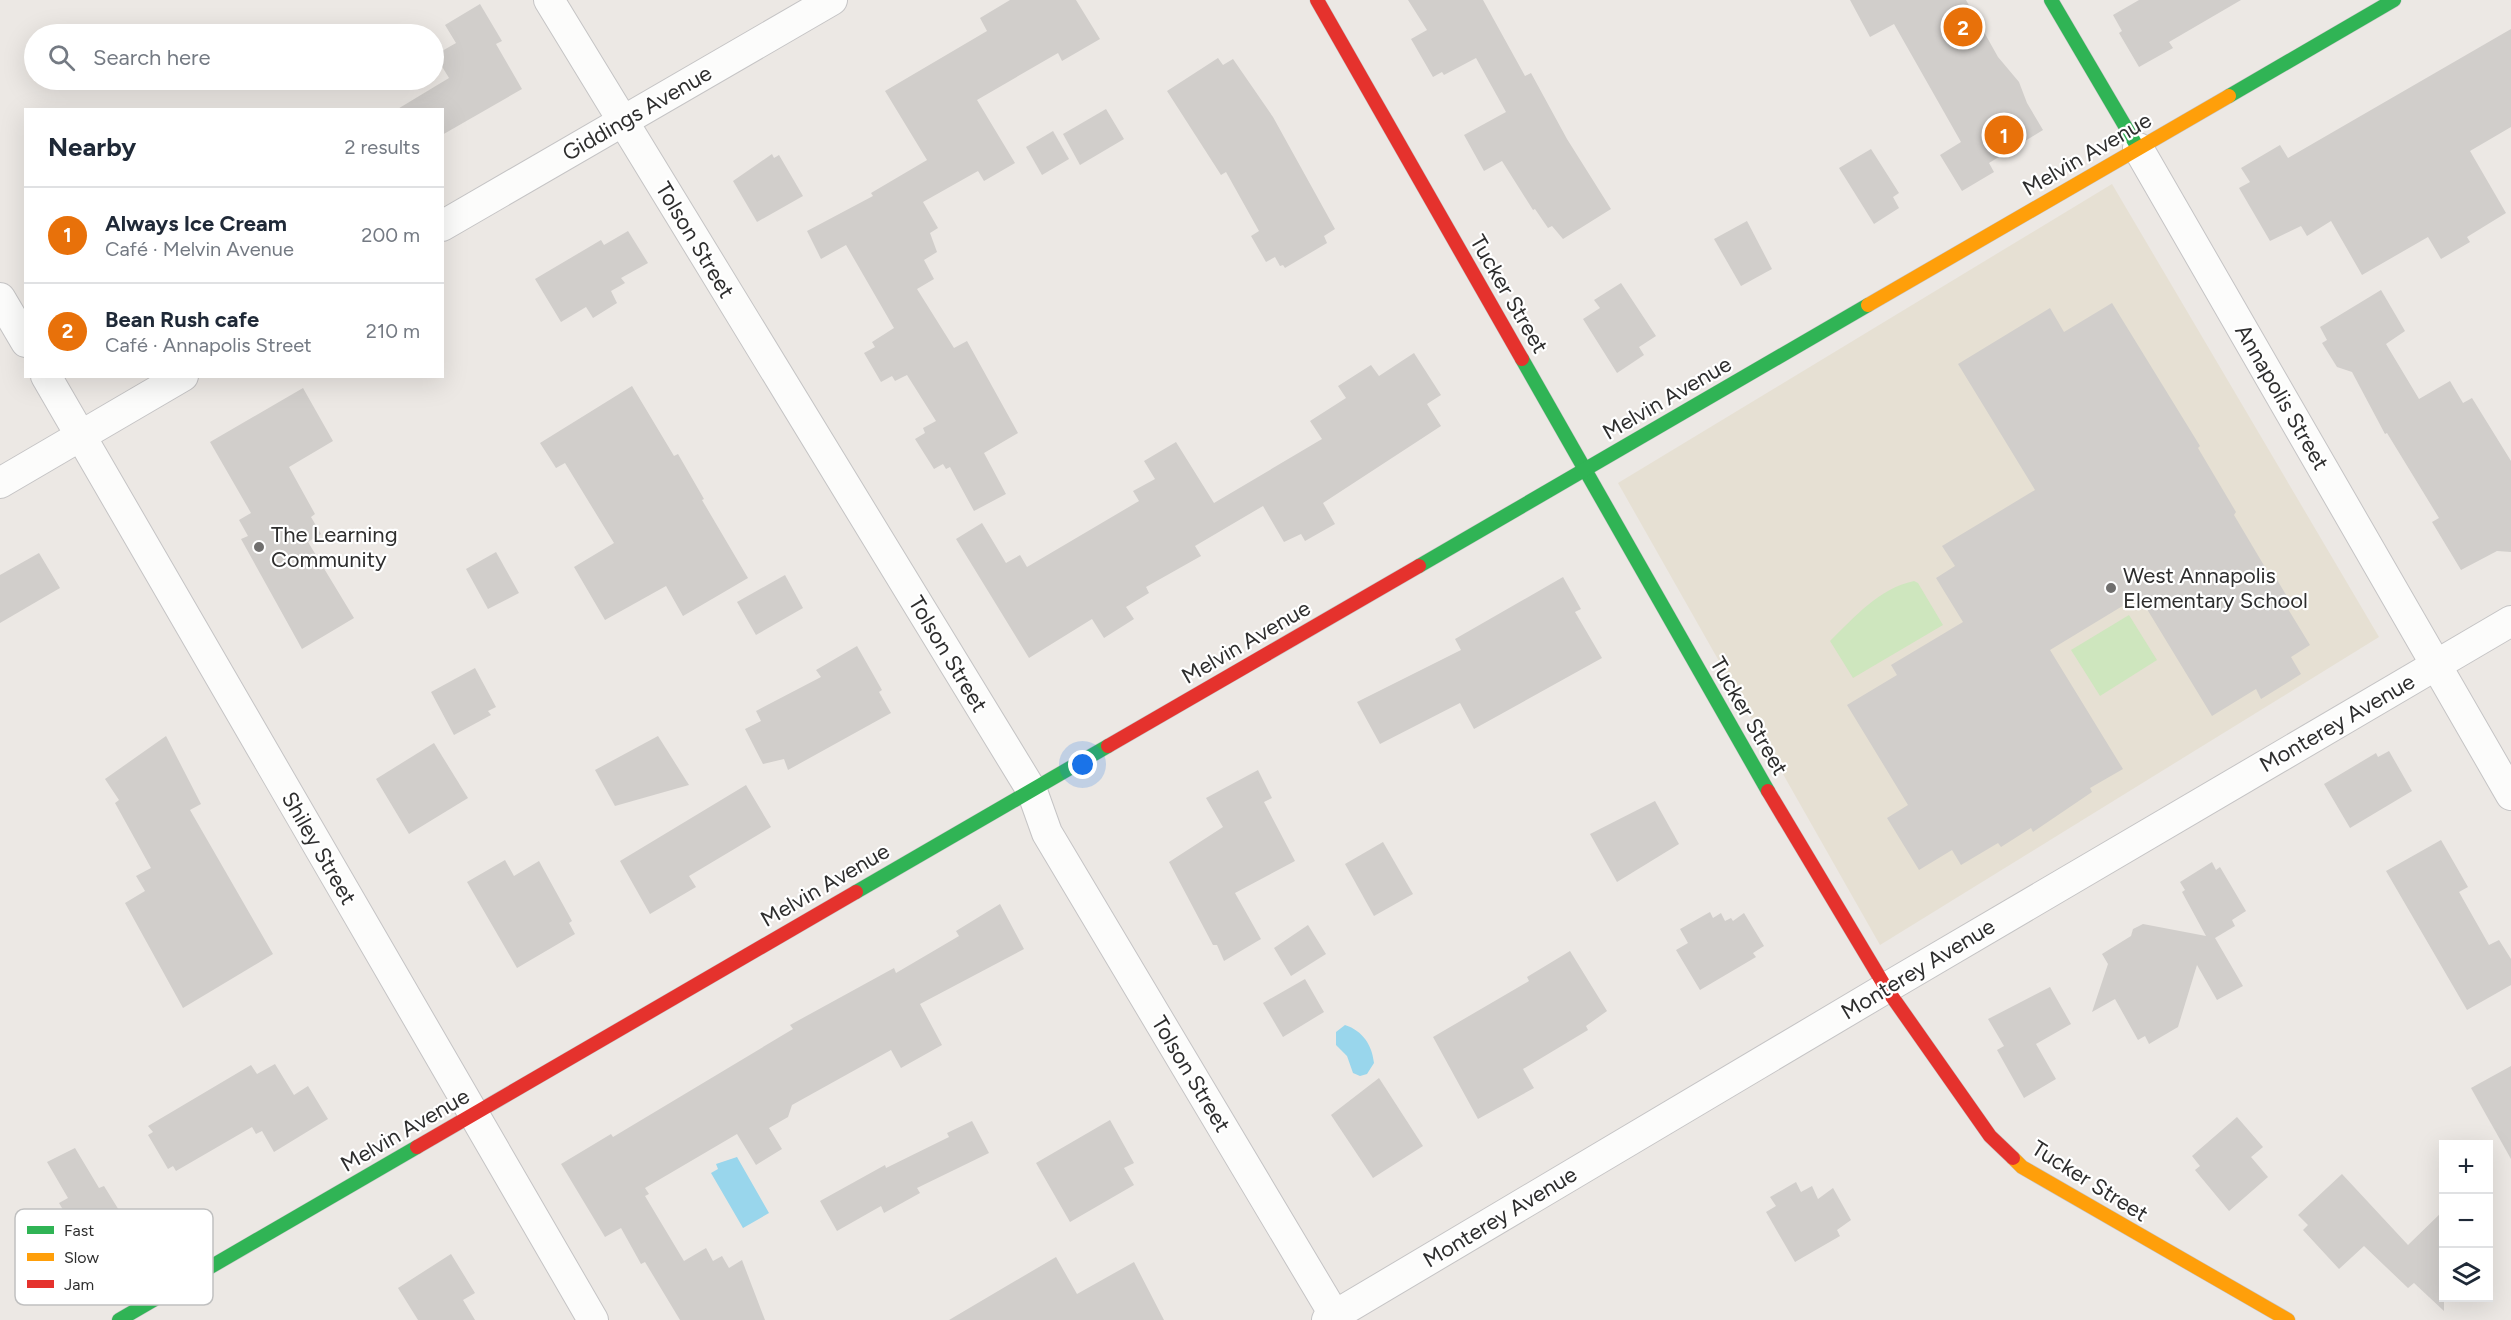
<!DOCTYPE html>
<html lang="en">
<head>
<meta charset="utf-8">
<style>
  body { margin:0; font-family:Figtree,sans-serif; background:#f2f2f3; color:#1f2937 }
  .controls { position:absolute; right:18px; bottom:18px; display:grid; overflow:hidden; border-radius:0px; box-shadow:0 6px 24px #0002 }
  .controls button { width:54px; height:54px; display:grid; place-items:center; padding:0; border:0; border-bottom:2px solid #e0e1e3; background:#fff; color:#1f2937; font:30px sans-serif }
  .you { position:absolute; left:1083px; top:765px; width:21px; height:21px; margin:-15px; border:4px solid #fff; border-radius:50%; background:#1a73e8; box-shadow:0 0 0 9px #1a73e833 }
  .badge { display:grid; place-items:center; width:39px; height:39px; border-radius:50%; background:#706f6e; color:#fff; font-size:20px; font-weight:700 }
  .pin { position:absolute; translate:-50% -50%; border:3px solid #fff; box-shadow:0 2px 6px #0006 }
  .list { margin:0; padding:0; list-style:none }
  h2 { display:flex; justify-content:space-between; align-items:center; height:78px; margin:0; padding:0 24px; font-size:26px }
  h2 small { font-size:20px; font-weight:400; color:#747a83 }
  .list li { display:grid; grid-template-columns:39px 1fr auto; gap:18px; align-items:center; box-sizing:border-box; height:96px; padding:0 24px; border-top:2px solid #e0e1e3 }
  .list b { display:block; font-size:22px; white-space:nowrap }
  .list p { margin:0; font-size:20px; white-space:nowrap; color:#747a83 }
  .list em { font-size:20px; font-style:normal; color:#747a83 }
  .icon { flex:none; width:33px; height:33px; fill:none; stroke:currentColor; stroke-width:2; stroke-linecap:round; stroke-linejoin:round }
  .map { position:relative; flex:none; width:2511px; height:1320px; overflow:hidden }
  .search { position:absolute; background:#fff; box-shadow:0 6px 24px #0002; left:24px; top:24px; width:420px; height:66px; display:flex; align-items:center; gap:15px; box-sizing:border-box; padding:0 21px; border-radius:33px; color:#747a83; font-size:22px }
  .panel { position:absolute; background:#fff; box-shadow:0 6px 24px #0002; left:24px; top:108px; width:420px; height:270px; border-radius:0px }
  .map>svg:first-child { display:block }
  .education { fill:#e6e0d3 }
  .green { fill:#cee6be }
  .water { fill:#99d6ec }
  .building { fill:#d1cecb }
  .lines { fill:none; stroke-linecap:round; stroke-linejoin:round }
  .street-casing { stroke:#c5c4c5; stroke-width:32 }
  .fast-casing { stroke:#c5c4c5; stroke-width:15 }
  .slow-casing { stroke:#c5c4c5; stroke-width:15 }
  .jam-casing { stroke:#c5c4c5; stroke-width:15 }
  .street { stroke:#fcfcfb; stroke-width:30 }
  .fast { stroke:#30b455; stroke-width:14 }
  .slow { stroke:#ff9f0a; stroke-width:14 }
  .jam { stroke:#e5322d; stroke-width:14 }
  .poi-dot { fill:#706f6e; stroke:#fff; stroke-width:2 }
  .labels { text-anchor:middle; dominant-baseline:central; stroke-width:4.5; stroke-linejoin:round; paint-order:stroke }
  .street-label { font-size:22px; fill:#2e2e2e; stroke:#fff }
  .poi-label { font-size:22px; fill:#2e2e2e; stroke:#fff; text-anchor:start }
  .key { fill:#fff; stroke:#c0c0c0; stroke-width:1.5 }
  .key-label { font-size:16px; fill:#2e2e2e }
</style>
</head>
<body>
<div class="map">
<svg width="2511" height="1320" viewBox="0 0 2511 1320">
  <rect width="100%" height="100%" fill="#ece8e4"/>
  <!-- education -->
  <polygon class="education" points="2112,184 2379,637 1880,945 1618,483"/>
  <!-- green -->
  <g class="green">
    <path d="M1914,581L1918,583L1943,625L1853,678L1830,641C1856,616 1878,589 1914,581Z"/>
    <polygon points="2129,615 2157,660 2100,696 2071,650"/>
  </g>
  <!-- water -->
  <g class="water">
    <path d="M1345,1025C1363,1031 1372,1045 1374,1063L1367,1074L1360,1076L1353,1073L1347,1056L1336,1045V1032Z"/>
    <polygon points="737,1157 769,1213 743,1228 711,1173 718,1169 716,1164"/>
  </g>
  <!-- building -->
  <g class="building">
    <polygon points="1010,0 1076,0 1100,39 1062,61 1058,53 977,100 1015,163 984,181 978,171 923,202 938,228 930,233 937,252 924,260 934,279 917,289 954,348 967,341 1018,433 984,453 1006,494 974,511 950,467 946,469 943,464 934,469 915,439 925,433 923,428 936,421 907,375 895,381 892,376 881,382 864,353 875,347 872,342 894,328 846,245 821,259 807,231 873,196 871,193 927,160 885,91 987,31 980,18"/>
    <polygon points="1408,0 1483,0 1525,76 1531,73 1567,139 1611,209 1563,239 1552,226 1548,228 1535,209 1533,210 1502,161 1484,171 1464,135 1506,112 1476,58 1444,75 1442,72 1433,77 1411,39 1427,30"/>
    <polygon points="1850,0 1966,0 1998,57 2019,82 2027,103 2043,130 1989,163 1994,172 1962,191 1940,155 1961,142 1894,24 1870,37"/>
    <polygon points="2139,0 2241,0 2169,42 2173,48 2139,67 2119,33 2122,31 2113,15"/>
    <polygon points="480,4 502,41 496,44 522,89 442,135 442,110 396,110 449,78 435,55 456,43 445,25"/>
    <polygon points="2511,29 2511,127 2470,151 2506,213 2467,237 2470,242 2441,259 2428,237 2362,275 2331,221 2307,236 2301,226 2270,241 2239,188 2250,182 2241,168 2280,145 2288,158"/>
    <polygon points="1218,58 1223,65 1233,59 1273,117 1335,229 1324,236 1327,243 1285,268 1283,265 1280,266 1275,257 1266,262 1251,236 1259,231 1226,172 1221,175 1167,91"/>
    <polygon points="1106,109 1124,139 1080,165 1063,134"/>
    <polygon points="1053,131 1069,159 1042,175 1026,147"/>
    <polygon points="1871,149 1899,193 1893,197 1899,208 1874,224 1839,168"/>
    <polygon points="772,154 774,158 779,155 803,196 757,222 733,181"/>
    <polygon points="1747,221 1772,269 1741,286 1714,239"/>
    <polygon points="628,231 648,263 621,278 625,283 611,291 617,303 593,318 586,307 561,322 535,279 601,240 604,245"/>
    <polygon points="1621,283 1656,336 1639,347 1644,355 1617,373 1583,319 1600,308 1594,300"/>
    <polygon points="2381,290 2405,331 2386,344 2419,399 2450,381 2463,403 2472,398 2511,461 2511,552 2497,551 2461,570 2432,522 2439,518 2387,433 2385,434 2352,372 2337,367 2322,343 2327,340 2320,327"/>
    <polygon points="2112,303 2200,446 2198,448 2236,512 2234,515 2272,579 2276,578 2292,605 2288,609 2310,645 2291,657 2301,674 2261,699 2256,689 2212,716 2139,596 2050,650 2123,769 2090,788 2092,792 2033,832 2031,828 2001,847 1998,843 1961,865 1952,850 1919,870 1887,818 1908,805 1847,705 1897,675 1891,665 1963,622 1936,578 1955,566 1942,546 2035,490 1958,364 2050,308 2064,332"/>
    <polygon points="1414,353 1441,395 1427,404 1441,426 1323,503 1335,524 1305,541 1301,534 1284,542 1263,506 1195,546 1201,556 1146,587 1149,593 1126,607 1134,619 1104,638 1092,619 1029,658 956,539 982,523 1006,563 1020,555 1027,567 1139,501 1133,491 1155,479 1144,461 1176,442 1214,503 1322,439 1310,421 1346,398 1338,386 1371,365 1379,376"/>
    <polygon points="632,386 674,456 678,454 704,499 702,500 748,578 683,616 666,586 605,620 574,567 614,543 565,463 556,468 540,443"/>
    <polygon points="303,388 333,441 289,467 315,514 311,517 321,534 308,542 354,618 302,649 241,539 248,536 239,520 251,513 210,442"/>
    <polygon points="496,552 519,593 488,609 466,569"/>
    <polygon points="39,553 60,588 0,623 0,575"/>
    <polygon points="785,575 803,608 756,635 737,602"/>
    <polygon points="1563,577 1581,609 1575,612 1602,658 1474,729 1460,703 1380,744 1357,702 1461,650 1455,639"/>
    <polygon points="857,646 882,690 879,692 891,713 788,770 784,759 763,764 745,729 761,721 756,711 821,677 816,670"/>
    <polygon points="475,668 496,707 488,711 491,715 454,735 431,692"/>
    <polygon points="166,736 201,804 190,810 273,954 183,1008 125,903 145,891 136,876 151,868 115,803 119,800 105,779"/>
    <polygon points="658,736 689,785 615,806 595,770"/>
    <polygon points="434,743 468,798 409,834 376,779"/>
    <polygon points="2389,751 2412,791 2350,828 2324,784 2376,753 2378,757"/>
    <polygon points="1258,770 1272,798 1264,802 1295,861 1235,893 1261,939 1224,961 1217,945 1213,945 1169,862 1223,827 1206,798"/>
    <polygon points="746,785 771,827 689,876 696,887 650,914 620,861"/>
    <polygon points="1655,801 1679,844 1617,882 1590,834"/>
    <polygon points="2441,840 2468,887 2459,892 2489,945 2499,940 2511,959 2511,985 2467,1010 2386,871"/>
    <polygon points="1383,842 1413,894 1374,916 1345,864"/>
    <polygon points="505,860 514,876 539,861 572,921 569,923 575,934 517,968 467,882"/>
    <polygon points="2212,862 2216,870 2220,867 2246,911 2232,920 2235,926 2215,938 2243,986 2217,1000 2197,965 2178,1027 2149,1044 2145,1036 2138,1040 2115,999 2092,1012 2108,964 2102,954 2131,936 2133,929 2143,924 2206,936 2182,892 2185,890 2180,882"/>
    <polygon points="1000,904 1024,949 920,1004 942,1045 901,1068 891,1050 792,1105 788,1117 769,1128 782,1149 756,1165 737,1134 645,1188 649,1194 645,1196 684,1261 706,1248 713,1261 722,1256 729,1268 742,1260 765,1320 680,1320 645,1262 641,1264 621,1228 605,1237 561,1164 611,1134 613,1137 793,1029 790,1025 894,968 896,973 959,936 956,931"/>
    <polygon points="1710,912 1713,918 1721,913 1725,921 1731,918 1733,921 1744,913 1764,946 1753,953 1756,957 1700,990 1676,950 1688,943 1680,929"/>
    <polygon points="1308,925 1326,954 1291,976 1274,948"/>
    <polygon points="1570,951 1607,1011 1586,1026 1588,1030 1523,1069 1534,1088 1478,1119 1433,1037 1529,981 1527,977"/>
    <polygon points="1305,979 1324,1012 1283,1037 1263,1003"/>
    <polygon points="2050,987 2071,1024 2036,1044 2056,1079 2024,1098 1997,1050 2004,1046 1988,1019"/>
    <polygon points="275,1064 294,1095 308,1086 328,1119 274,1152 262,1131 256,1134 252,1127 176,1171 173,1166 168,1169 148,1135 153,1132 148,1126 251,1065 257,1074"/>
    <polygon points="2511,1066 2511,1159 2471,1088"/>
    <polygon points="1379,1078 1423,1146 1373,1178 1331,1115"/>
    <polygon points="2237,1117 2263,1147 2251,1157 2268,1177 2229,1211 2195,1170 2200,1166 2192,1156"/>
    <polygon points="1110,1120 1134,1163 1124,1168 1134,1185 1070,1222 1036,1163"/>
    <polygon points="972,1121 989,1153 917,1188 920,1193 884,1213 881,1206 837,1231 820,1201 885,1165 886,1168 949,1137 947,1133"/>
    <polygon points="75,1148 99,1188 104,1186 130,1228 124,1231 128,1236 91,1257 59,1203 68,1198 47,1162"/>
    <polygon points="2342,1174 2408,1245 2444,1210 2444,1311 2414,1283 2408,1288 2364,1246 2339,1269 2303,1230 2308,1225 2298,1215"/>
    <polygon points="1796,1182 1801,1192 1812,1186 1818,1199 1833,1188 1851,1220 1837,1230 1840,1236 1795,1262 1766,1212 1776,1206 1770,1197"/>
    <polygon points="451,1254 475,1293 463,1300 475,1320 418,1320 398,1288"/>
    <polygon points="1056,1257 1077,1294 1134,1262 1164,1320 949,1320"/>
  </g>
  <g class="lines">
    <!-- street casing -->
    <g class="street-casing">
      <g id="street">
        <polyline points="549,0 1032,791 1047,833 1335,1316"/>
        <polyline points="2138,148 2511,795"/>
        <polyline points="442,226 832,0"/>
        <polyline points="0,298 26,342"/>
        <polyline points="46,376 593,1320"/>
        <polyline points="0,483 183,376"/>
        <polyline points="1327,1320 1886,988 2511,621"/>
      </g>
    </g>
    <!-- fast casing -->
    <g class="fast-casing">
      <g id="fast">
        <polyline points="2051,0 2138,148"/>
        <polyline points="2229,96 2394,0"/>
        <polyline points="1522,359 1768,791"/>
        <polyline points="1419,566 1868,305"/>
        <polyline points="856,892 1108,746"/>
        <polyline points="119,1320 417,1147"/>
      </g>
    </g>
    <!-- slow casing -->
    <g class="slow-casing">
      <g id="slow">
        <polyline points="1868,305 2229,96"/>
        <polyline points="2013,1158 2022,1167 2288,1320"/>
      </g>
    </g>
    <!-- jam casing -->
    <g class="jam-casing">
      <g id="jam">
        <polyline points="1317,0 1522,359"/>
        <polyline points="1108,746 1419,566"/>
        <polyline points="1768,791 1886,988 1990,1136 2013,1158"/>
        <polyline points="417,1147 856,892"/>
      </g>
    </g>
    <!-- street -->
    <use href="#street" class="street"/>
    <!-- fast -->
    <use href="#fast" class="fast"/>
    <!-- slow -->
    <use href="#slow" class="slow"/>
    <!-- jam -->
    <use href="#jam" class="jam"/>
  </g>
  <!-- markers -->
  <g class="poi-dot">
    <circle cx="259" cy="547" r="6"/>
    <circle cx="2111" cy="588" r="6"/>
  </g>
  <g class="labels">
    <!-- street labels -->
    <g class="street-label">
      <text transform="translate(637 113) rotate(-30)">Giddings Avenue</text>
      <text transform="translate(2087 154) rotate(-30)">Melvin Avenue</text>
      <text transform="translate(695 240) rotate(59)">Tolson Street</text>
      <text transform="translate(1509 294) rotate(60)">Tucker Street</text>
      <text transform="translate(2282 397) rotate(60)">Annapolis Street</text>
      <text transform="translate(1667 398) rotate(-30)">Melvin Avenue</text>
      <text transform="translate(1246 642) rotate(-30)">Melvin Avenue</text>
      <text transform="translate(948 654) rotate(59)">Tolson Street</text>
      <text transform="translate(1749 716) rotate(60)">Tucker Street</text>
      <text transform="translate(2337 723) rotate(-30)">Monterey Avenue</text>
      <text transform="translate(319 848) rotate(60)">Shiley Street</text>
      <text transform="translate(825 885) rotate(-30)">Melvin Avenue</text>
      <text transform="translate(1918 969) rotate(-31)">Monterey Avenue</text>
      <text transform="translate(1191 1074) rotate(59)">Tolson Street</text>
      <text transform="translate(405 1130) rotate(-30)">Melvin Avenue</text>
      <text transform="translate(2090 1181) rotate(32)">Tucker Street</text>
      <text transform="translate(1500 1217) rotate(-31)">Monterey Avenue</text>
    </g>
    <!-- poi labels -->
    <g class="poi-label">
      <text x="271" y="534">The Learning<tspan x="271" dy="25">Community</tspan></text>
      <text x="2123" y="575">West Annapolis<tspan x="2123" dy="25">Elementary School</tspan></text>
    </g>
  </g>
  <!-- legend -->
  <rect x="15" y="1209" width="198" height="96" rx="9" class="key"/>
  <rect x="27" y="1226" width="27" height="8" fill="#30b455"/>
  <rect x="27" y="1253" width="27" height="8" fill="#ff9f0a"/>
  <rect x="27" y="1280" width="27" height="8" fill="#e5322d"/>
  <g class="key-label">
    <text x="64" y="1236">Fast</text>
    <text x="64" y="1263">Slow</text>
    <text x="64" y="1290">Jam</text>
  </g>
</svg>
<div class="controls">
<button>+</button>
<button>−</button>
<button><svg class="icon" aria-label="layers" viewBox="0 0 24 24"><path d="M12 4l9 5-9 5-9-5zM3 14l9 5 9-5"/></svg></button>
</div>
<div class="you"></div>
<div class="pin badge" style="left:2004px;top:135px;background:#e8710a">1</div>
<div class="pin badge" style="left:1963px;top:27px;background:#e8710a">2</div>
<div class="search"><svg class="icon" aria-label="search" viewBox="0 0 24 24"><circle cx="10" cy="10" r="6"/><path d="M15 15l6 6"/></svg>Search here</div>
<section class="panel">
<h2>Nearby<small>2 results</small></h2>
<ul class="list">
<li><span class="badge" style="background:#e8710a">1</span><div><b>Always Ice Cream</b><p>Café · Melvin Avenue</p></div><em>200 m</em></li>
<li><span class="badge" style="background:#e8710a">2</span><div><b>Bean Rush cafe</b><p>Café · Annapolis Street</p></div><em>210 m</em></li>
</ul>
</section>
</div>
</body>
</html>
